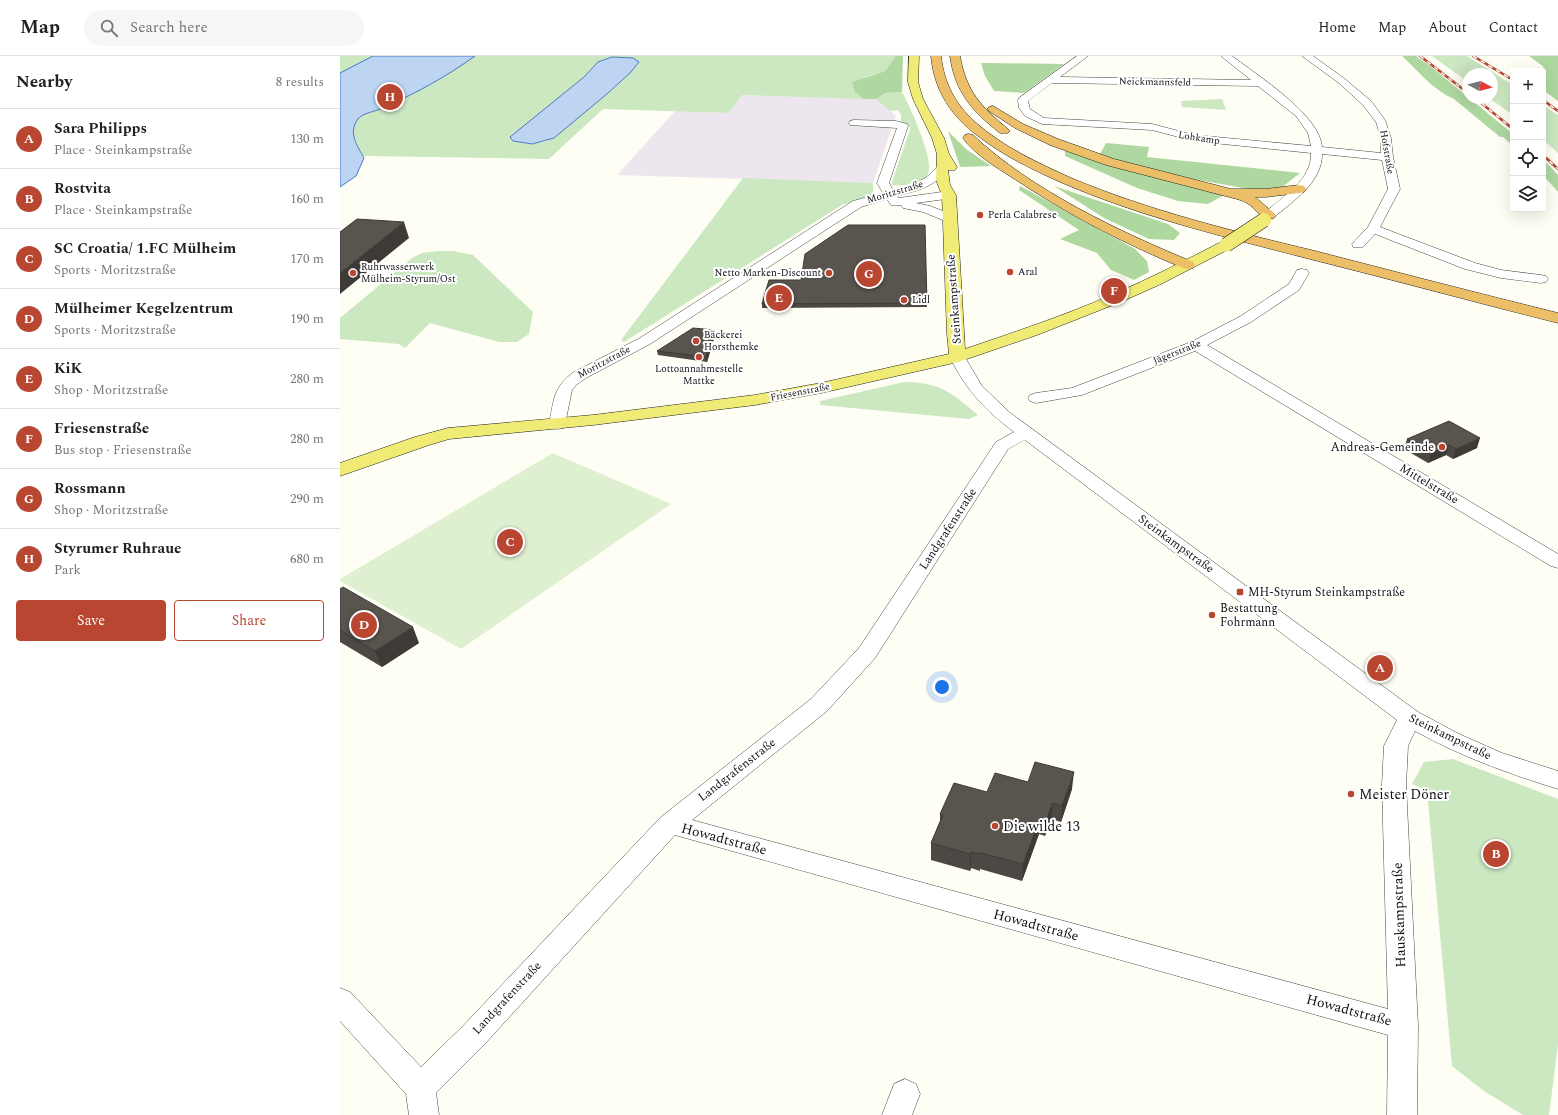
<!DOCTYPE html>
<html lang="en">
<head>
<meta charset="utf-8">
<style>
  body { margin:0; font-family:Spectral,serif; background:#f6f6f6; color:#222 }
  .controls { position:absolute; right:12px; top:12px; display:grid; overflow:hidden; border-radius:4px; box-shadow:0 4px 16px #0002 }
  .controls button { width:36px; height:36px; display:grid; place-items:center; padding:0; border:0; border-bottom:1px solid #e0e0e0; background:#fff; color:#222; font:20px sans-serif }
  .compass { position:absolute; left:1122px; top:12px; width:36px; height:36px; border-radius:50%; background:#fff; box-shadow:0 4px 16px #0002; rotate:97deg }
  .you { position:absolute; left:602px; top:631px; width:14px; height:14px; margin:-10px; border:3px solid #fff; border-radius:50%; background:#1a73e8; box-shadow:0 0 0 6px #1a73e833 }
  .badge { display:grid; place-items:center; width:26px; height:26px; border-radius:50%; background:#b94630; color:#fff; font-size:13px; font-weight:700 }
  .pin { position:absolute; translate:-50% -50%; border:2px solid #fff; box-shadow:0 1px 4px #0006 }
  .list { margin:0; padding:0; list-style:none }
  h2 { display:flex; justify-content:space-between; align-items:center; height:52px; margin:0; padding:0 16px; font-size:17px }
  h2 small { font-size:13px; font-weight:400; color:#767676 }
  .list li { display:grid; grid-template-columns:26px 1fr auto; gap:12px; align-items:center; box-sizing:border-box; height:60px; padding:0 16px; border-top:1px solid #e0e0e0 }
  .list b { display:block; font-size:15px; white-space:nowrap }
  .list p { margin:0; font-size:13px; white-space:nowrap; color:#767676 }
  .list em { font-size:13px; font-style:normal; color:#767676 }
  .actions { display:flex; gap:8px; padding:12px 16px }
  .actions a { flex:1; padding:9px 0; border:1px solid #b94630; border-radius:4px; text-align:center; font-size:14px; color:#b94630 }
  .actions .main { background:#b94630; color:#fff }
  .icon { flex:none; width:22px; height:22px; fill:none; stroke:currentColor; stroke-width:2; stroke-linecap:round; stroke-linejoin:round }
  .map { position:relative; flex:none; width:1218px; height:1059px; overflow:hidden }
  header { display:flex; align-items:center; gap:24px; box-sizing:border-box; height:56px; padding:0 20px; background:#fff; border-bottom:1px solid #e0e0e0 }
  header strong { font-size:19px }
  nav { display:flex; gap:22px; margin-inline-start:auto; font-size:14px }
  .search { width:280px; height:36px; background:#f6f6f6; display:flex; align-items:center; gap:10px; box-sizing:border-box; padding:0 14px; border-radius:22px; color:#767676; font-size:15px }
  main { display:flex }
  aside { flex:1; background:#fff }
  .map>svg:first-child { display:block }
  .industrial { fill:#eee6ee }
  .green { fill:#cce8c0; fill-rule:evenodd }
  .forest { fill:#aed8a0 }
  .pitch { fill:#dff0d1 }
  .water { fill:#bdd4f3; stroke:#487ac5 }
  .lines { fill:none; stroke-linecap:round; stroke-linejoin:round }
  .minor-casing { stroke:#444; stroke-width:1 }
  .major-casing { stroke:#222; stroke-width:1 }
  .highway-casing { stroke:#222; stroke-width:1 }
  .minor { fill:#fff; fill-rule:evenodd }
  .major { fill:#f0eb74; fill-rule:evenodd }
  .highway { fill:#ebbe67; fill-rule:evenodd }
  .rail-casing { stroke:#b94630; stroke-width:2.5 }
  .rail { stroke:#fff; stroke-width:1.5; stroke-dasharray:4.5; stroke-linecap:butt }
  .major-bridge-casing { stroke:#222; stroke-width:15; stroke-linecap:butt }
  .major-bridge { stroke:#f0eb74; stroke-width:14 }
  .wall { fill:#4d4843 }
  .shaded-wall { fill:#3e3b37 }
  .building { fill:#59544e; stroke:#3e3b37 }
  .poi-dot { fill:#b94630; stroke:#fff; stroke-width:1.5 }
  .labels { text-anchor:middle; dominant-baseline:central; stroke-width:4; stroke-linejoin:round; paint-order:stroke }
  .far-street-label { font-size:10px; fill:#111; stroke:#fff }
  .far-poi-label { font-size:10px; fill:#111; stroke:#fff; text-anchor:start }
  .street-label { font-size:12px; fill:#111; stroke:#fff }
  .poi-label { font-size:12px; fill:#111; stroke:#fff; text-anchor:start }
  .near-poi-label { font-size:14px; fill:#111; stroke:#fff; text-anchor:start }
  .near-street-label { font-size:14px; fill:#111; stroke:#fff }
</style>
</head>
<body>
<header>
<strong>Map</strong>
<div class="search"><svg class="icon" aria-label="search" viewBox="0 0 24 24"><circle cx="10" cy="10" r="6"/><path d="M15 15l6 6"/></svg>Search here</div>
<nav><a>Home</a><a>Map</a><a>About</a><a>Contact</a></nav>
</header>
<main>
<aside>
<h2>Nearby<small>8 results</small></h2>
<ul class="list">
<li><span class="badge">A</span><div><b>Sara Philipps</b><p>Place · Steinkampstraße</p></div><em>130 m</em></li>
<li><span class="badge">B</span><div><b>Rostvita</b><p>Place · Steinkampstraße</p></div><em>160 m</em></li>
<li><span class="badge">C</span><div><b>SC Croatia/ 1.FC Mülheim</b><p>Sports · Moritzstraße</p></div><em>170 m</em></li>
<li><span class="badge">D</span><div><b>Mülheimer Kegelzentrum</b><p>Sports · Moritzstraße</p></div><em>190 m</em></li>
<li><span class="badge">E</span><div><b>KiK</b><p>Shop · Moritzstraße</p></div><em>280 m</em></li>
<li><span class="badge">F</span><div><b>Friesenstraße</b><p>Bus stop · Friesenstraße</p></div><em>280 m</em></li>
<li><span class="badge">G</span><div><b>Rossmann</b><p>Shop · Moritzstraße</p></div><em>290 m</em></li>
<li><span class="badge">H</span><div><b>Styrumer Ruhraue</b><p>Park</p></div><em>680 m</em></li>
</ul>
<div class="actions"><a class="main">Save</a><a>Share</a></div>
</aside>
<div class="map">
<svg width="1218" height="1059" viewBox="0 0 1218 1059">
  <rect width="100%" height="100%" fill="#fefef5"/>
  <!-- industrial -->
  <polygon class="industrial" points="402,39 536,43 556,60 533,127 277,119 335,55 389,57"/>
  <!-- green -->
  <g class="green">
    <path d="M0,0H555L556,2L545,15L525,21L515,36L524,43L402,39L389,57L263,53L209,103L23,100L16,87L0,127ZM272,1H286L299,6L290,17L268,37L207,85L192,88L181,87L258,6Z"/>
    <polygon points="1092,0 1127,0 1173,29 1173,59 1149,42 1152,42 1152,18 1128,18 1128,26"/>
    <path d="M562,36C570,50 592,100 589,115C585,130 563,130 551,129L570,73L569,70L561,66V59L558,54L550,55L536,43L546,37Z"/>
    <polygon points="882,43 886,54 842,51 841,45"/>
    <polygon points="1203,49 1218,59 1218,97 1203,84"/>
    <polygon points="403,122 533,127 533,136 529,140 502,149 284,286 281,284"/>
    <polygon points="98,195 113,195 133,199 193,256 189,278 177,286 159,286 90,267 65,292 59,288 0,283 0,262 72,202 82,197"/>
    <path d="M564,326C600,326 612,337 638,359L629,363L480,349V345Z"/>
    <polygon points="1113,703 1218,743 1218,989 1209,1059 1183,1059 1144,1035 1112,1010 1087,735 1072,728 1084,706"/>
  </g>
  <!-- forest -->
  <g class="forest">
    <polygon points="555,0 563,0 562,36 546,37 536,43 524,43 515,36 512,26 545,15 555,2"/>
    <path d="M1062,0H1076L1090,10L1173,78V90L1163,81H1160L1114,43C1093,34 1078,15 1062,0Z"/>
    <polygon points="1189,0 1218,0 1218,45 1203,34 1203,15 1196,15 1204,11"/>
    <polygon points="641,7 648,7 724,8 684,37 654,35 645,20"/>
    <polygon points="608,75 626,93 651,110 620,111"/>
    <polygon points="766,87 809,91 807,101 960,117 941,132 914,134 831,119 759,100"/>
    <polygon points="725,94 886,138 868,148 838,145 797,132 725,100"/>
    <polygon points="1203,103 1218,119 1218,136 1203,119"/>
    <polygon points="680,130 795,193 807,205 809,216 794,224 771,214 757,197 720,183 739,174 679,134"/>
    <polygon points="714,130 828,168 840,177 834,184 809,183 764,162"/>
  </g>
  <!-- pitch -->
  <polygon class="pitch" points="213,397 331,448 121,593 0,525 0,523"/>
  <!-- water -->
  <g class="water">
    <path d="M33,0H135C106,21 73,39 40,53C31,57 19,57 15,68C10,80 18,91 24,102L16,120L0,131V17Z"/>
    <polygon points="272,1 293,2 299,6 290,17 268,37 214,82 192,88 173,85 170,81 244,21 258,6"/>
  </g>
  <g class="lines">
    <!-- minor casing -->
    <g class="minor-casing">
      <g id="minor">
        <path d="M737,0H748L720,21L911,24L881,0H892C917,19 980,59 982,91L1041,97V82L1036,66L1023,49L999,27L962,0H973L1005,23L1031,45L1045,64L1051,82L1053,101L1060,133L1040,171L1135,207L1161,214L1201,219L1206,220L1208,223L1206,226L1201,227L1161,222L1125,213L1035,178L1023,191H1013L1012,188L1028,171L1048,133L1042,104L982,98C982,127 953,145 933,162H925L923,159L925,156C943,141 972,124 971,97L854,85L812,74L702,68L685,60L679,52L678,44L679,42ZM712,27L918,30L956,60L968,77L971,90L854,79L812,68L704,62L690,53L688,45Z"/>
        <path d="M514,64L556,65L567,68L568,70L549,127L553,134C572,128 584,127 597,111H605L607,113C593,132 579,134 557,140L559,142L609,135L613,136L615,139L613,142L576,147L590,150L613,159L615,162L613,165H605L583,156L563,152L561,149H551L547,143L521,151L310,288L246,322L236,329L232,334L225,368L223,372L217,373L211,372L209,368C214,344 213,331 234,316L300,282L513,145L543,137L537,127L557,72L510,69L509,67L510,65Z"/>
        <polygon points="962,213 967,214 969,217 959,234 911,266 867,289 1218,498 1218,512 1211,510 855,295 742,339 696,347 690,345 688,342 690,339 696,337 732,332 851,286 901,260 949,228 957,214"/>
        <path d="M618,296L623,298L642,330L669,356L1078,656L1119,678L1162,697L1218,715V733C1167,717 1122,701 1075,675L1068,690L1066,729L1078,970L1077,1059H1047L1048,979L335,779L142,991L96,1037L99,1059H69L66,1038L0,965V932L10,936L81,1011L122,971L321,761L471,643L519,592L656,386L674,376C646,355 625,333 610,301L613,298ZM685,384L1057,664L1044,690L1042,729L1048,953L352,764L487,655L535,602L668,393Z"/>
        <polygon points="565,1023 576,1028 580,1038 572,1059 542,1059 554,1028"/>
      </g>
    </g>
    <!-- major casing -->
    <g class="major-casing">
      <path id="major" d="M569,0H579L578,26L583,43L604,82L609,98L617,111L615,114H608L610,129L616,139L625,293C675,276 726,259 774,238C811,222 846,204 881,186L886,185L891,186L893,189L891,192L821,228L783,245L697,279L618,306L481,337L415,349L253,369L109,383L89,389L0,420V407L75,381L108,372L253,359L415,339L481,327L609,298L607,278L602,139L596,124L597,98L592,82L573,43L568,26Z"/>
    </g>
    <!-- highway casing -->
    <g class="highway-casing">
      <g id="highway">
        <path d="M591,0H601C604,27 615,48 635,66C663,91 698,107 731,122C810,155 892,175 975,195C1056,216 1137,237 1218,257V267C1134,246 1050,223 966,202C885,181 802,161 725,128C695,115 664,100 638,80C611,60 594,34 591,0Z"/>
        <path d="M610,0H620C626,35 641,51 668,73L670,75L668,77H660C632,55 615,36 610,0Z"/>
        <path d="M653,50L683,68L718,83L774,103L891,133H926L959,129L964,130L966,133L964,136L959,137L926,141H915L936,159L934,162C921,165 916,152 907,147C904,145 900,144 897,143L766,109L710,89L675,72L649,55L647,53L649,51Z"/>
        <path d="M629,78L633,79C691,134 780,176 853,206L855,209L853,212L848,213L843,212C783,187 727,158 673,122C656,111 635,99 623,82L625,79Z"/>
      </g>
    </g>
    <!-- minor -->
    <use href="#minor" class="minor"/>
    <!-- major -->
    <use href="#major" class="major"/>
    <!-- highway -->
    <use href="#highway" class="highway"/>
    <!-- rail casing -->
    <g class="rail-casing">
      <g id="rail">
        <polyline points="1080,0 1128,37"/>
        <polyline points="1133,0 1173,24"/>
        <polyline points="1135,42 1173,73"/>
        <polyline points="1203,44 1218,55"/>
        <polyline points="1203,99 1218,113"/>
      </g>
    </g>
    <!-- rail -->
    <use href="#rail" class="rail"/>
    <!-- major-bridge casing -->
    <g class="major-bridge-casing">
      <polyline id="major-bridge" points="886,189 924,164"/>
    </g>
    <!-- major-bridge -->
    <use href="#major-bridge" class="major-bridge"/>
  </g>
  <!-- wall -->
  <g class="wall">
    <polygon points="585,169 587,251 422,252 422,248 461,224"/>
    <polygon points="375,279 367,306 318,299 317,295"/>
    <polygon points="1067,383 1137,392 1113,403 1106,399 1088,407 1064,393"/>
    <polygon points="0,533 79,587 42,611 0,586"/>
    <polygon points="688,726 732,733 721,766 711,763 705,780 699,778 682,825 640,813 640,815 631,812 630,815 591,804 591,787 600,765 600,758 647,736"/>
  </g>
  <!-- shaded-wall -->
  <g class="shaded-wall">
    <polygon points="64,166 69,182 0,238 0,217"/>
    <polygon points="374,274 375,279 367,306 366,301"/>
    <polygon points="1140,382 1137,392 1113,403 1116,393"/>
    <polygon points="1109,389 1106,399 1088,407 1091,397"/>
    <polygon points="73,571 79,587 42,611 35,595"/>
    <polygon points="734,716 732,733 721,766 722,750"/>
    <polygon points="713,747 711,763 705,780 706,764"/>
    <polygon points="700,762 699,778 682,825 683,808"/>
    <polygon points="631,796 631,812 630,815 630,798"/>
  </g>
  <!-- building -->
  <g class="building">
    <polygon points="17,163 64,166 0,217 0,176"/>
    <polygon points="508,169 585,169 587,247 422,248 429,224 461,224 465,198"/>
    <polygon points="353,272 374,274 366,301 317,295"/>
    <polygon points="1109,365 1140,382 1116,393 1109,389 1091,397 1067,383"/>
    <polygon points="3,531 73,571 35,595 0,574 0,533"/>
    <polygon points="695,706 734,716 722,750 713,747 706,764 700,762 683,808 640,797 640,798 631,796 630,798 591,787 603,759 600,758 614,727 647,736 655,717 688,726"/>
  </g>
  <!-- markers -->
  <g class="poi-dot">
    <circle cx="640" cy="159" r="4"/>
    <circle cx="670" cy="216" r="4"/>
    <circle cx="13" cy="217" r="4"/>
    <circle cx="489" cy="217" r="4"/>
    <circle cx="564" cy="244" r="4"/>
    <circle cx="356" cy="285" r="4"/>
    <circle cx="359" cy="301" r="4"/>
    <circle cx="1102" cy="391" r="4"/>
    <rect x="896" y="532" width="8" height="8" rx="2"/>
    <circle cx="872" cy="559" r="4"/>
    <circle cx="1011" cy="738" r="4"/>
    <circle cx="655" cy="770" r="4"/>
  </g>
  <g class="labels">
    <!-- far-street labels -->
    <g class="far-street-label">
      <text transform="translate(815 26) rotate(1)">Neickmannsfeld</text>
      <text transform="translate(859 82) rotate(9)">Lohkamp</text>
      <text transform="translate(1047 96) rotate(80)">Hofstraße</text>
      <text transform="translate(555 136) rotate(-17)">Moritzstraße</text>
      <text transform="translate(837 296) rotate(-22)">Jägerstraße</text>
      <text transform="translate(264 306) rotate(-28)">Moritzstraße</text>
      <text transform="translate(460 336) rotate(-11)">Friesenstraße</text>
    </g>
    <!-- far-poi labels -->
    <g class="far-poi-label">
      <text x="648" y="159">Perla Calabrese</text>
      <text x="21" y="211">Ruhrwasserwerk<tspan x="21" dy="12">Mülheim-Styrum/Ost</tspan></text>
      <text x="678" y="216">Aral</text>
      <text x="481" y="217" text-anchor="end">Netto Marken-Discount</text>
      <text x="572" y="244">Lidl</text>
      <text x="364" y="279">Bäckerei<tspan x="364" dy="12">Horsthemke</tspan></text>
      <text x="359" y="313" text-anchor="middle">Lottoannahmestelle<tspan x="359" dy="12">Mattke</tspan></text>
    </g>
    <!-- street labels -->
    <g class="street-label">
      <text transform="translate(614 243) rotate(-94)">Steinkampstraße</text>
      <text transform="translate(1089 428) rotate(31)">Mittelstraße</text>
      <text transform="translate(608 473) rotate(-57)">Landgrafenstraße</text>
      <text transform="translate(836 488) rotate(36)">Steinkampstraße</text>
      <text transform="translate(1110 681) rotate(26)">Steinkampstraße</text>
      <text transform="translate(397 714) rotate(-38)">Landgrafenstraße</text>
      <text transform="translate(167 942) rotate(-47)">Landgrafenstraße</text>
    </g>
    <!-- poi labels -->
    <g class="poi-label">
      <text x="1094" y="391" text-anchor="end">Andreas-Gemeinde</text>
      <text x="908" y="536">MH-Styrum Steinkampstraße</text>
      <text x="880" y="552">Bestattung<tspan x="880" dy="14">Fohrmann</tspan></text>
    </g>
    <!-- near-poi labels -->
    <g class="near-poi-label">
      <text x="1019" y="738">Meister Döner</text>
      <text x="663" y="770">Die wilde 13</text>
    </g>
    <!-- near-street labels -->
    <g class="near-street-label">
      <text transform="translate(384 783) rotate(15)">Howadtstraße</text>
      <text transform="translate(1059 859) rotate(-92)">Hauskampstraße</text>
      <text transform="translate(696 869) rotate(15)">Howadtstraße</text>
      <text transform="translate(1009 954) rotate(15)">Howadtstraße</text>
    </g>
  </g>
</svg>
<div class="controls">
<button>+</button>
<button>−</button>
<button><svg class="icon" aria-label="locate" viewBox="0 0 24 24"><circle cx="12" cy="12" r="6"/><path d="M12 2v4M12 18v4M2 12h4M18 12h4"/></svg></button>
<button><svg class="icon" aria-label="layers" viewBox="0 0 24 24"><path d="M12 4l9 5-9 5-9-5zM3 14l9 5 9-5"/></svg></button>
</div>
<svg class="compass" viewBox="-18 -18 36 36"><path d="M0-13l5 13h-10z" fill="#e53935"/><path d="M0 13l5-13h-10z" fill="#767676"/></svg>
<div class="you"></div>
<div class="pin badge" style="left:1040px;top:612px">A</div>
<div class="pin badge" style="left:1156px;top:798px">B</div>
<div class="pin badge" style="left:170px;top:486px">C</div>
<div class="pin badge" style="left:24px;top:569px">D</div>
<div class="pin badge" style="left:439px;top:242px">E</div>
<div class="pin badge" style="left:774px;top:235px">F</div>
<div class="pin badge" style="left:529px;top:218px">G</div>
<div class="pin badge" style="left:50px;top:41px">H</div>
</div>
</main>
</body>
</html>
